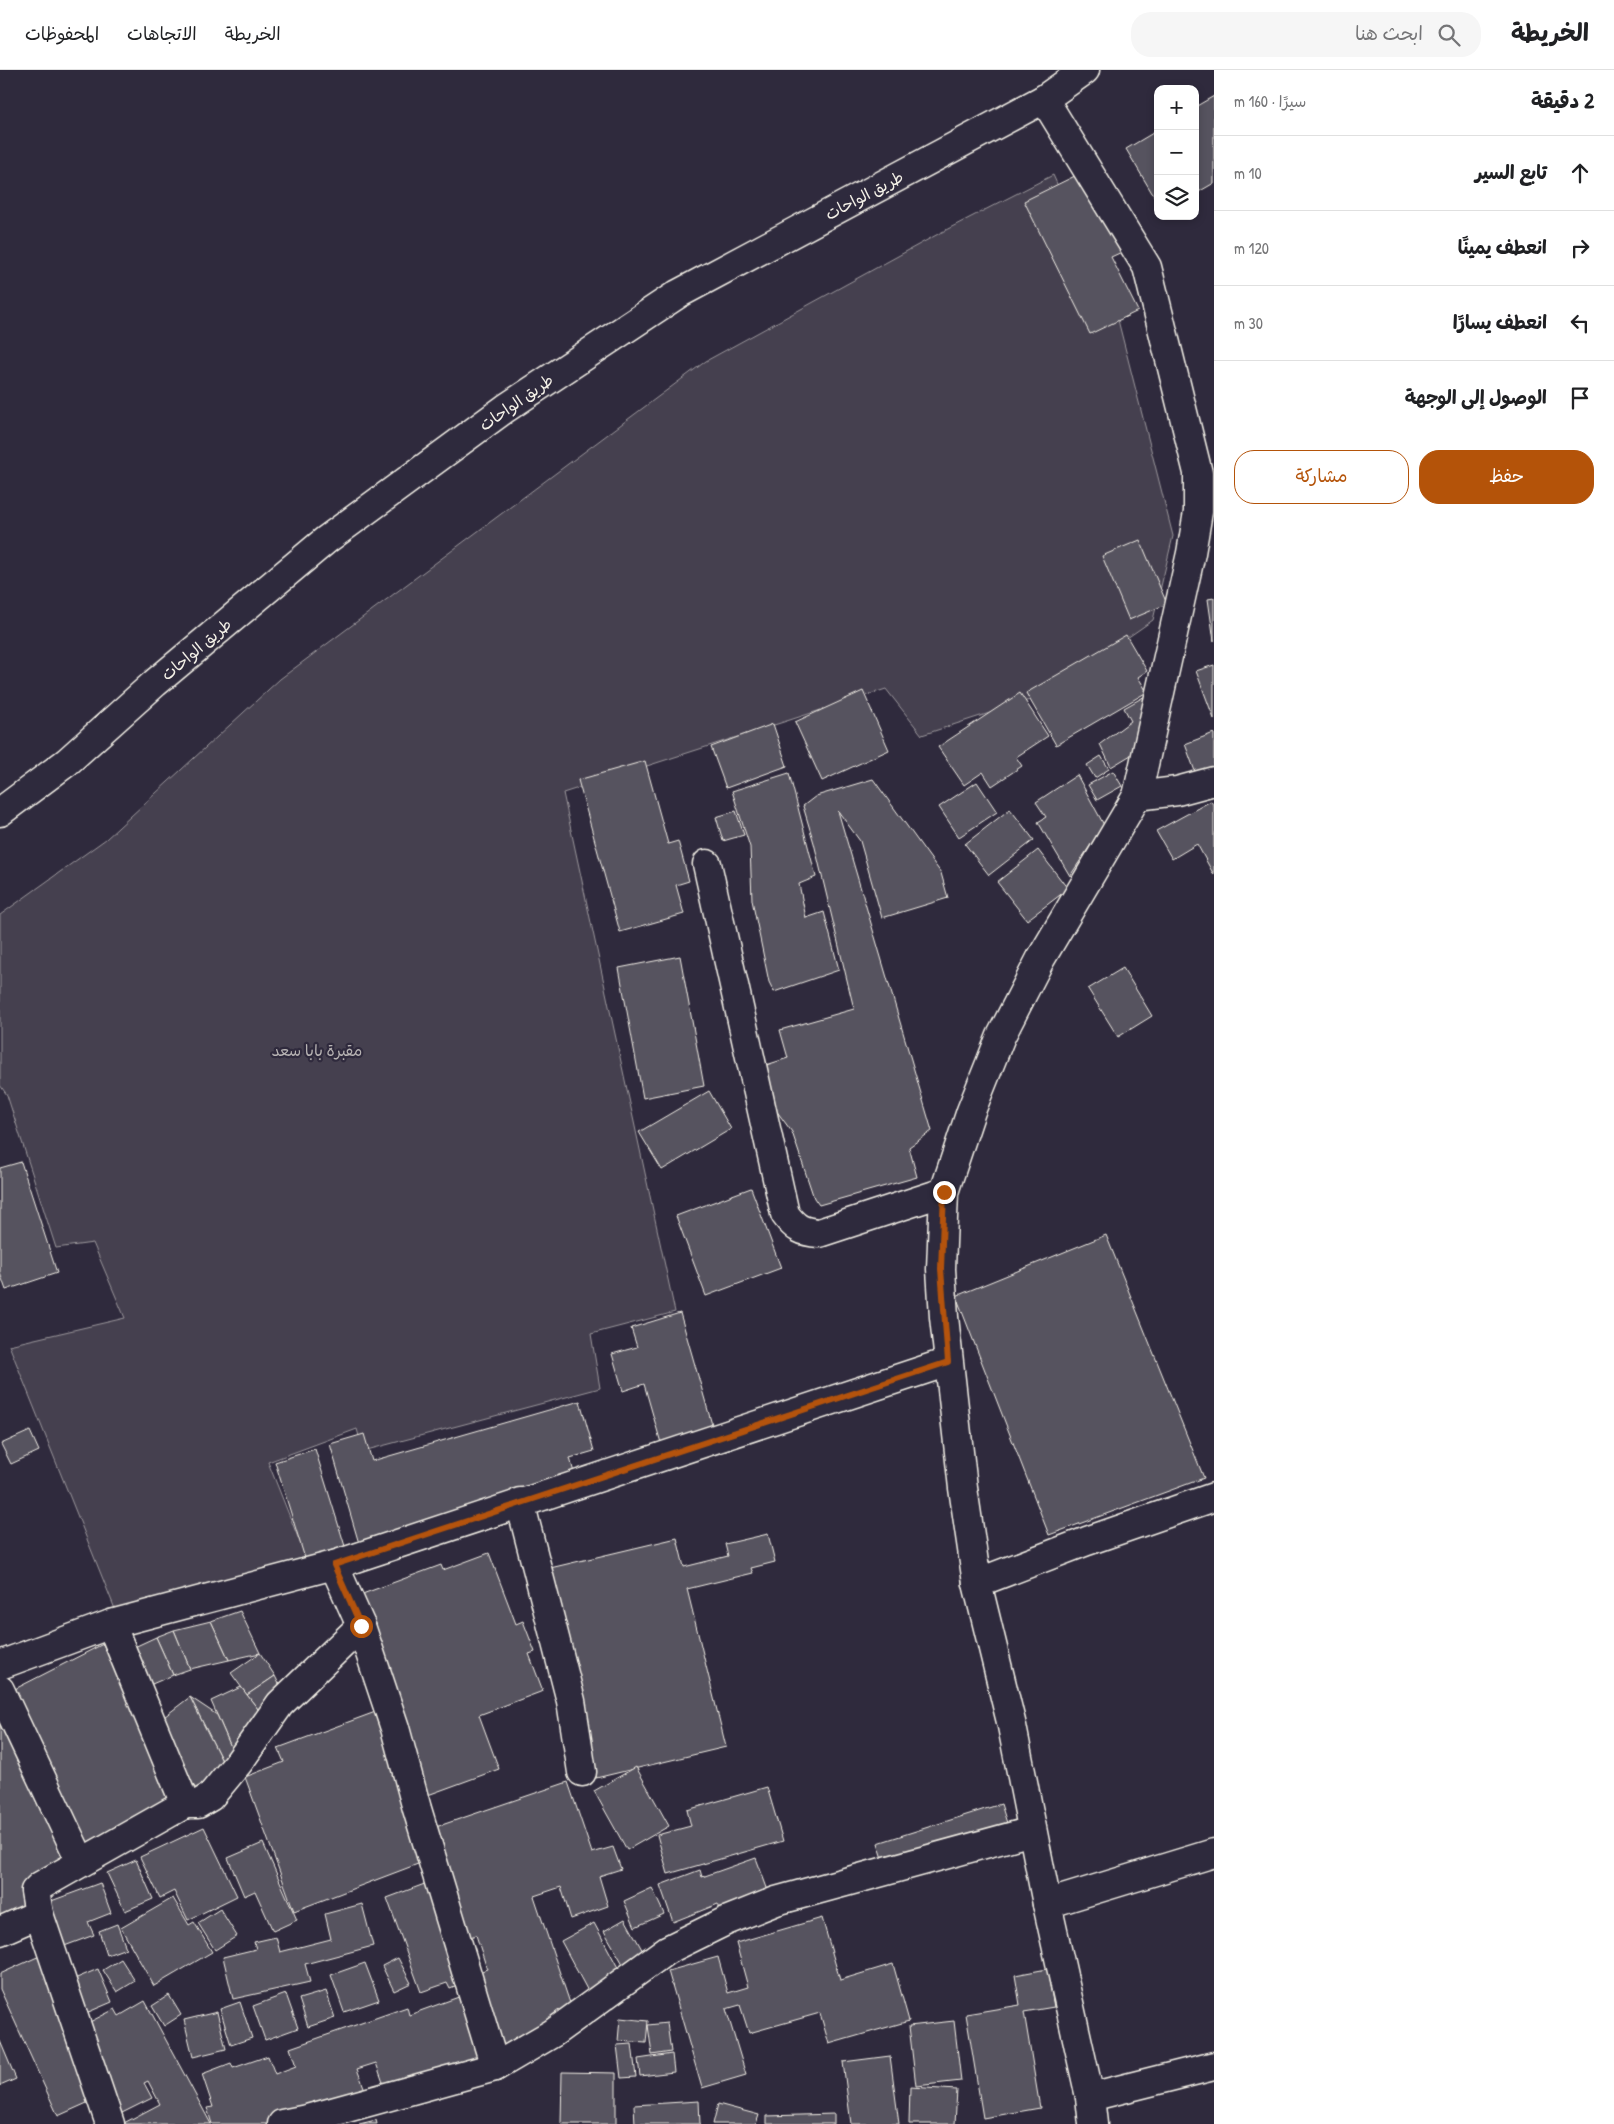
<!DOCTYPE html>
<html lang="ar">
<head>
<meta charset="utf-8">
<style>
  body { margin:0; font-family:"Patrick Hand","Playpen Sans Arabic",sans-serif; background:#f6f6f6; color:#202124; direction:rtl }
  .controls { position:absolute; right:15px; top:15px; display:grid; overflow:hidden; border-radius:10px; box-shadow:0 2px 8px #0003 }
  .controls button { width:45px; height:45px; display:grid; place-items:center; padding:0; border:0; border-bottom:1px solid #e0e0e0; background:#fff; color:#202124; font:25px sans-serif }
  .stop { position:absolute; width:15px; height:15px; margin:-11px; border:4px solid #b45309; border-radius:50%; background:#fff }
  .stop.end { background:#b45309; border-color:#fff; box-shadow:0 1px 5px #0008 }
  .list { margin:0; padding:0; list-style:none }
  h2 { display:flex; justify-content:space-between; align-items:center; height:65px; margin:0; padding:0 20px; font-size:21px }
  h2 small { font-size:16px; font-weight:400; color:#757577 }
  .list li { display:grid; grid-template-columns:32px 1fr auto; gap:15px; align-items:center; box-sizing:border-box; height:75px; padding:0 20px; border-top:1px solid #e0e0e0 }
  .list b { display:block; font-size:19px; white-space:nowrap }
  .list em { font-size:16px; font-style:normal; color:#757577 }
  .actions { display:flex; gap:10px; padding:15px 20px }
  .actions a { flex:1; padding:11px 0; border:1px solid #b45309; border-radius:20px; text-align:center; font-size:18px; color:#b45309 }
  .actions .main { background:#b45309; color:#fff }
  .icon { flex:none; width:28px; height:28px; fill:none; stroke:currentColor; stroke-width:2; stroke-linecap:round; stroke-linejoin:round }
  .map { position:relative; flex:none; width:1214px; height:2054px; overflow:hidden; direction:ltr }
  header { display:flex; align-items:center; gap:30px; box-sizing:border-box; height:70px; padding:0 25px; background:#fff; border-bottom:1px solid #e0e0e0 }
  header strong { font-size:24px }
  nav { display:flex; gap:28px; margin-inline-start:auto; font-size:18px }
  .search { width:350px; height:45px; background:#f6f6f6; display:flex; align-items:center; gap:12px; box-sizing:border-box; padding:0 18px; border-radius:20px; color:#757577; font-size:19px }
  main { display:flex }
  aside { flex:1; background:#fff }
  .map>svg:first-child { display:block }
  .green { fill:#454050; stroke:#9c989c }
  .building { fill:#56525f; stroke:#f4f1e8 }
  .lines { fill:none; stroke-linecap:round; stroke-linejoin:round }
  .minor-casing { stroke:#f4f1e8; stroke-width:31 }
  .primary-casing { stroke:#f4f1e8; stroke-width:31 }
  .minor { stroke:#2f2a3d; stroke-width:28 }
  .primary { stroke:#2f2a3d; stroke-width:28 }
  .route { stroke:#b45309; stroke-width:6 }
  .labels { text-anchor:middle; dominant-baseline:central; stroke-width:4.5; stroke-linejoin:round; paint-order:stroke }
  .street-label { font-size:16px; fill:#f4f1e8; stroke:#2f2a3d }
  .park-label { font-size:16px; fill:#b7b3b3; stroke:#2f2a3d }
</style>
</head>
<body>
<header>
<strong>الخريطة</strong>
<div class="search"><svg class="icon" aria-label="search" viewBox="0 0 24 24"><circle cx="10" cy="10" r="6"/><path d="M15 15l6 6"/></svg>ابحث هنا</div>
<nav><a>الخريطة</a><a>الاتجاهات</a><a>المحفوظات</a></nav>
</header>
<main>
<aside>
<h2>2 دقيقة<small>سيرًا · 160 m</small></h2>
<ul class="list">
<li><svg class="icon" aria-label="ahead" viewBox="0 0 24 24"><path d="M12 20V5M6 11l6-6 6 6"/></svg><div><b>تابع السير</b></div><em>10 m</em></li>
<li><svg class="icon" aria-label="right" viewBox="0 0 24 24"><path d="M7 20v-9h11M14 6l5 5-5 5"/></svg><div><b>انعطف يمينًا</b></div><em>120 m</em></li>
<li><svg class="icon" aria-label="left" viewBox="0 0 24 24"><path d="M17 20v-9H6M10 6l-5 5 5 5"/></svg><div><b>انعطف يسارًا</b></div><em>30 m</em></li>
<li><svg class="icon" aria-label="arrive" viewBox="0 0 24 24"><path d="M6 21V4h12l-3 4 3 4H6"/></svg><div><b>الوصول إلى الوجهة</b></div></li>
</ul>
<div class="actions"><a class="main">حفظ</a><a>مشاركة</a></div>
</aside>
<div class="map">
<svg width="1214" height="2054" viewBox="0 0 1214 2054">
  <rect width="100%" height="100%" fill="#2f2a3d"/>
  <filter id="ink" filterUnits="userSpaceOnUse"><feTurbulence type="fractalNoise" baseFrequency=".02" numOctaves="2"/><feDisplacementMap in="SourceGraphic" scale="10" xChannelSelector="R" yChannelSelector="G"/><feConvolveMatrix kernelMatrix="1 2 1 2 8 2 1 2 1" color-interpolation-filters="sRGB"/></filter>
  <g filter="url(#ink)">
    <!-- green -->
    <polygon class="green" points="1053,105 1118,250 1173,466 1153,550 1045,625 922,665 886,619 563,723 675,1242 591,1264 600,1318 363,1381 357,1359 268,1392 307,1490 119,1549 9,1275 125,1248 93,1173 56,1178 7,1025 0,1015 0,845 106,769 280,609 706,291 940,163"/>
    <!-- building -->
    <g class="building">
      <polygon points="1214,26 1214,113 1195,124 1195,37"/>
      <polygon points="1158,60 1158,133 1126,79"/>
      <polygon points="1085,101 1124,181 1111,187 1138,241 1090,264 1024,131"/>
      <polygon points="1140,470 1167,534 1129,550 1102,486"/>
      <polygon points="1214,528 1214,571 1208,529"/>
      <polygon points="1126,565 1147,601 1138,607 1147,622 1056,675 1026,623"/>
      <polygon points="1214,595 1214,649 1196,601"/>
      <polygon points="863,621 889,680 822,711 795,652"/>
      <polygon points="1020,623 1048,666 1016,687 1022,696 992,716 983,702 964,715 938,677"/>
      <polygon points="1147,625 1141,679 1111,697 1100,674 1131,651 1124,638"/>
      <polygon points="773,654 787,696 726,718 711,677"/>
      <polygon points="1214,663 1214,719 1203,723 1185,674"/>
      <polygon points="1101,686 1109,699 1095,708 1087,695"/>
      <polygon points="645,691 668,774 678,771 689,811 676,815 684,844 620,862 578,710"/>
      <polygon points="1113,701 1122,716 1097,730 1088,715"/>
      <polygon points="789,703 816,807 799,814 806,848 824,842 839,900 774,922 769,912 752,830 750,777 732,721"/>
      <polygon points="1077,705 1104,755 1070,806 1038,752 1046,747 1036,732"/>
      <polygon points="873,709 941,803 948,828 882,848 860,771 838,741 932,1061 909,1077 917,1107 819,1135 814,1128 792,1062 770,1032 760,997 788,988 780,960 854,939 814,773 803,736 816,726"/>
      <polygon points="977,712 997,742 959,767 939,737"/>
      <polygon points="1211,731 1214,737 1214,805 1197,774 1172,789 1156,761"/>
      <polygon points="1010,739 1034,770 989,805 965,774"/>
      <polygon points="736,741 744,765 723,771 716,747"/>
      <polygon points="1038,780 1068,819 1027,850 997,812"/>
      <polygon points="680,886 704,1016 643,1028 619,898"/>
      <polygon points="1123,898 1152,946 1118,967 1088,919"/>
      <polygon points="709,1021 731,1059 662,1100 639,1062"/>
      <polygon points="21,1092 57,1203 6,1220 0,1203 0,1098"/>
      <polygon points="751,1118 781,1198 706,1226 676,1146"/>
      <polygon points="1106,1165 1204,1408 1049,1465 956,1226"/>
      <polygon points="680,1243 715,1365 663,1380 644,1314 623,1321 612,1284 637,1277 631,1258"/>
      <polygon points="580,1331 594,1381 570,1388 577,1414 360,1477 330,1374 364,1364 372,1391"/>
      <polygon points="30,1361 39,1381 11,1394 1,1374"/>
      <polygon points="315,1379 348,1486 308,1498 275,1392"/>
      <polygon points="768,1464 775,1492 751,1498 753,1503 687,1519 726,1677 596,1708 546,1499 677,1468 684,1497 728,1486 725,1474"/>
      <polygon points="489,1483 516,1554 523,1551 535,1582 529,1584 543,1621 479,1645 499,1699 417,1729 439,1786 294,1841 245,1707 284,1692 278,1678 397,1634 357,1526 441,1495 443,1500"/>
      <polygon points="240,1541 260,1583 229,1590 211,1551"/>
      <polygon points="211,1551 229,1590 190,1599 174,1560"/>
      <polygon points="174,1560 190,1599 173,1605 156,1567"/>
      <polygon points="156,1567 173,1605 145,1617 128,1580"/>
      <polygon points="103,1574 191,1748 94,1797 11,1621"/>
      <polygon points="260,1583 275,1606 247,1625 231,1603"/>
      <polygon points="275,1606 281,1618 261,1643 247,1625"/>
      <polygon points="241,1617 261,1643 234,1684 211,1631"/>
      <polygon points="0,1622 84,1801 27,1828 39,1853 0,1849"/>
      <polygon points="190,1627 217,1645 234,1684 223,1693"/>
      <polygon points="190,1627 223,1693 200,1728 160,1650"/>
      <polygon points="636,1697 669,1756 627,1780 594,1721"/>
      <polygon points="568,1712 592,1783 613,1777 621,1799 599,1806 608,1836 571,1849 561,1817 534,1826 577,1954 497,1981 471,1905 487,1899 476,1865 467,1868 430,1759"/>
      <polygon points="767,1717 783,1771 668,1804 657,1765 691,1756 687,1740"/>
      <polygon points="1001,1734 1011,1766 888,1804 878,1773"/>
      <polygon points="204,1757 237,1826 188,1850 174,1821 160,1828 140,1787"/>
      <polygon points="263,1773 297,1850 273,1861 255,1821 244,1826 228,1788"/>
      <polygon points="756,1788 774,1837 726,1854 718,1834 673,1852 660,1815 700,1800 702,1807"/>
      <polygon points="136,1790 153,1829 125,1841 107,1803"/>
      <polygon points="430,1812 467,1912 450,1919 447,1913 421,1922 387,1828"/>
      <polygon points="100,1813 111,1843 88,1852 94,1865 59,1878 43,1834"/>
      <polygon points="652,1818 664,1844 635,1857 624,1831"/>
      <polygon points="173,1828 189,1855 194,1852 212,1882 154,1916 121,1858"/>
      <polygon points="362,1834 373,1876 305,1894 310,1912 233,1929 223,1887 256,1879 254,1872 276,1867 280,1882 331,1869 325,1844"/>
      <polygon points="220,1839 237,1866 215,1880 198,1853"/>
      <polygon points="822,1848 840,1910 893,1894 909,1951 829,1974 820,1943 749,1963 740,1935 726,1939 746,2005 702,2018 668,1901 718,1887 728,1923 748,1917 736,1873"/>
      <polygon points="625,1849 654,1901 634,1913 604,1861"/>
      <polygon points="594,1853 630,1920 597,1938 561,1871"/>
      <polygon points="117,1854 126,1878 107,1885 99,1861"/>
      <polygon points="44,1884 107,2024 58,2046 0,1919 0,1904"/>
      <polygon points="398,1888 411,1913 394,1921 382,1896"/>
      <polygon points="121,1889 135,1911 117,1922 103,1900"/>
      <polygon points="365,1893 379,1930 344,1942 331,1905"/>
      <polygon points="98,1899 112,1932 79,1946 65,1913"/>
      <polygon points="1047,1899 1054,1937 1024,1942 1040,2038 983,2048 966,1944 1020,1935 1015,1905"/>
      <polygon points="326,1921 335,1948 308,1957 299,1929"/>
      <polygon points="286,1924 298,1958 265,1970 253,1936"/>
      <polygon points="467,1924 492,1997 390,2032 376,1993 357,1999 367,2025 283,2054 212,2054 207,2038 213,2037 202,2004 231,1993 233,1998 268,1986 275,2004 296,1996 290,1978 407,1937 409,1945"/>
      <polygon points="169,1925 181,1945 164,1956 152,1936"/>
      <polygon points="145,1931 211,2054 122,2054 160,2034 148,2011 144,2013 152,2028 122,2043 93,1988 84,1955 115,1939 119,1946"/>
      <polygon points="240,1932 252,1968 231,1975 220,1939"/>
      <polygon points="217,1942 226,1979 193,1987 184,1950"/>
      <polygon points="620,1948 648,1951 646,1973 618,1971"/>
      <polygon points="954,1951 961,2011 916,2016 909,1956"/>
      <polygon points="667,1953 671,1982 652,1985 648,1955"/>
      <polygon points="0,1971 16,2009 0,2016"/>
      <polygon points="632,1974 636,2007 621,2008 617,1975"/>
      <polygon points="672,1984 674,2002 640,2006 638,1989"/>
      <polygon points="890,1986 899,2054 851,2054 843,1992"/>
      <polygon points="562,2002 616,2003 616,2054 561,2054"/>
      <polygon points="910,2017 957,2020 955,2054 909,2054"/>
      <polygon points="699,2031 700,2054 635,2054 634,2035"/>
      <polygon points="718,2034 759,2045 756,2054 713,2054"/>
      <polygon points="834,2044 834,2054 767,2054 767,2046"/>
      <polygon points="376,2050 377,2054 359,2054"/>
    </g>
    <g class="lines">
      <!-- minor casing -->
      <g class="minor-casing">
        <g id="minor">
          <polyline points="1044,29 1147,197 1198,403 1198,442 1191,483 1137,726 1040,890 1001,966 971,1041 944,1122 941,1199 944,1247 963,1418 977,1513 1012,1656 1047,1834 1090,2027 1093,2054"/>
          <polyline points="1137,726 1177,721 1214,711"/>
          <path d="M707,794L785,1144C795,1158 802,1162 819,1163L944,1122"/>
          <polyline points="520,1432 571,1631 582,1702"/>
          <polyline points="977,1513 1087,1471 1214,1427"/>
          <polyline points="111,1554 185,1734"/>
          <polyline points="361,1556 395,1658 417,1739 495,1997"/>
          <polyline points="0,1595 111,1554 334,1495 948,1292"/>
          <polyline points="0,1620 81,1792"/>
          <polyline points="1047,1834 1214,1783"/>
          <polyline points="0,1861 39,1844"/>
          <polyline points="1090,2027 1214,1996"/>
          <polyline points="110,2054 39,1844 35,1821 40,1816 185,1734 198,1734 210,1727 239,1692 280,1634 361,1556 334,1495"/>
          <polyline points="282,2054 307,2049 495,1997 553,1963 667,1880 726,1851 776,1831 1032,1761"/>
        </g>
      </g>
      <!-- primary casing -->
      <g class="primary-casing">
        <polyline id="primary" points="0,742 67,692 155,613 326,470 506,338 678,224 1044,29 1085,0"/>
      </g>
      <!-- minor -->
      <use href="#minor" class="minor"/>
      <!-- primary -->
      <use href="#primary" class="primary"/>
    </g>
  </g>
  <g class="lines" filter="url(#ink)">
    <!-- route -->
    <polyline class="route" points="361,1556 334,1495 948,1292 941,1199 944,1122"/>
  </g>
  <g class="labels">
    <!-- street labels -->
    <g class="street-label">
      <text transform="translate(864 125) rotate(-28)">طريق الواحات</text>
      <text transform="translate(516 332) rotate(-35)">طريق الواحات</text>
      <text transform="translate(196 579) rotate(-40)">طريق الواحات</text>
    </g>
    <!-- park labels -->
    <g class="park-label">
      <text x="317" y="980">مقبرة بابا سعد</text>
    </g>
  </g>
</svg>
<div class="controls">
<button>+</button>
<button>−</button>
<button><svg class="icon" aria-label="layers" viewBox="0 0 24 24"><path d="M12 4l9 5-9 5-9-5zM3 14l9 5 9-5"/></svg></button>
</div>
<div class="stop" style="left:361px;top:1556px"></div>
<div class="stop end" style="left:944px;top:1122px"></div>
</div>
</main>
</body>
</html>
